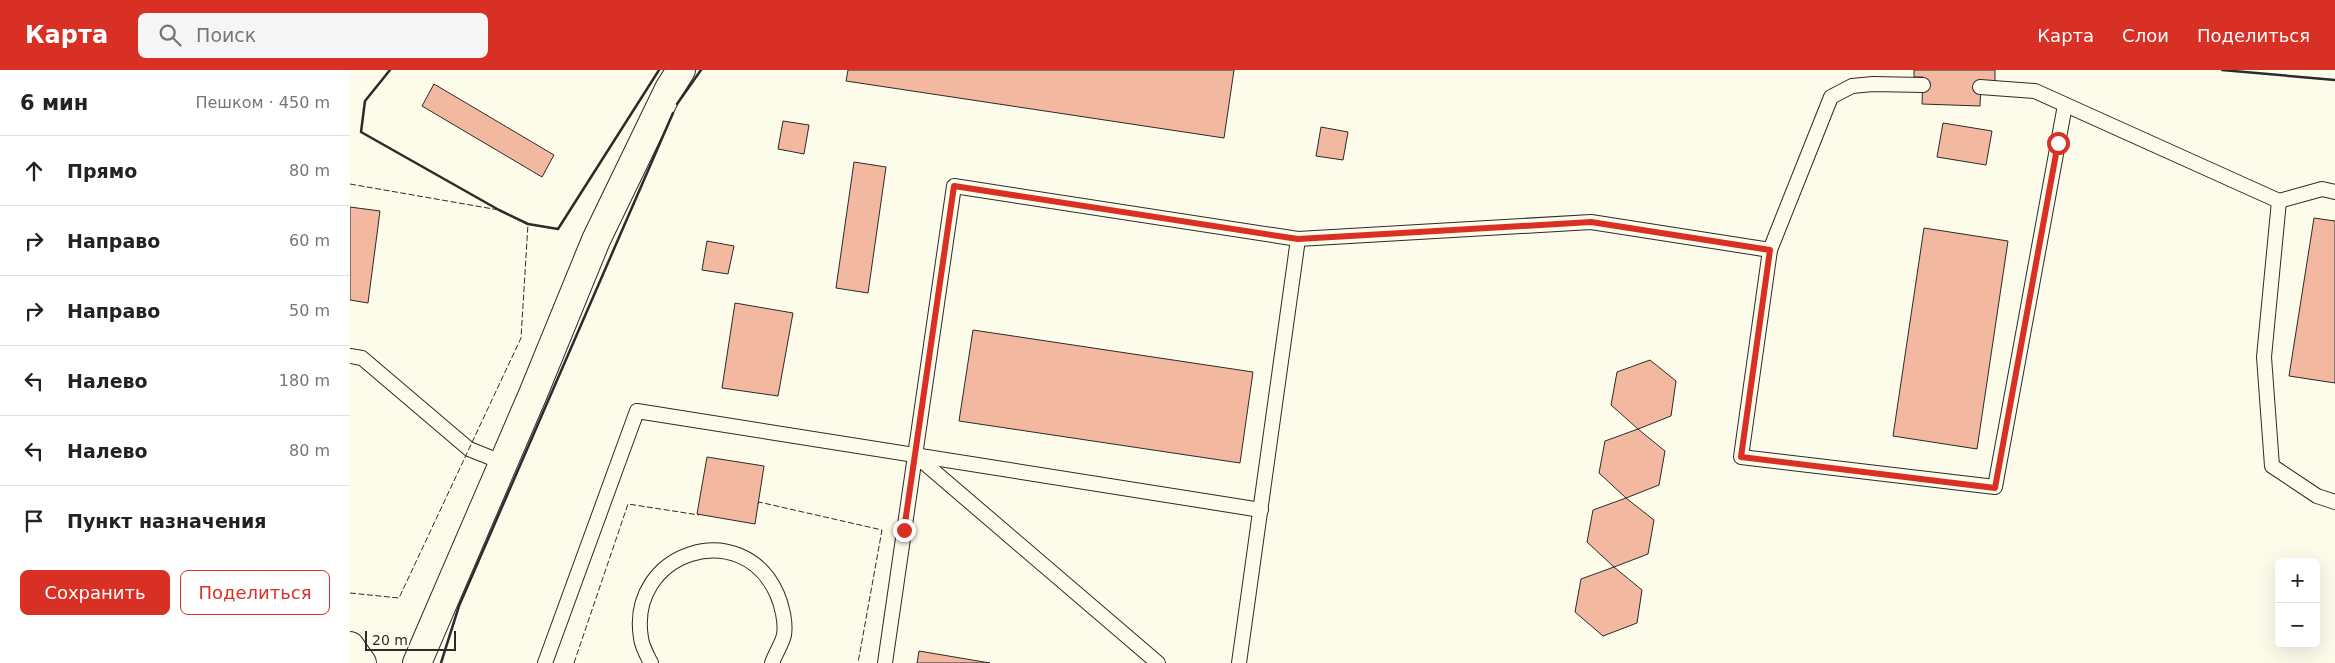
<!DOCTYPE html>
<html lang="ru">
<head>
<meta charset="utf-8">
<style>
  body { margin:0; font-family:"DejaVu Sans",sans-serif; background:#f6f6f6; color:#222 }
  .controls { position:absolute; right:15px; bottom:15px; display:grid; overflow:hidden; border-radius:8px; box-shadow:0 5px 20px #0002 }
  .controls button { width:45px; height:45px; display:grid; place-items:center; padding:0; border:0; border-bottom:1px solid #e0e0e0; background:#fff; color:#222; font:25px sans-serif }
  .scale { position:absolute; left:15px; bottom:12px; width:91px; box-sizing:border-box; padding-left:5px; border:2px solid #2b2b2b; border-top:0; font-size:14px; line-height:18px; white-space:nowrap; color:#2b2b2b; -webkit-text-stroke:4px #fdfbea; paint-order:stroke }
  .stop { position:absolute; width:15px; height:15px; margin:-11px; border:4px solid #d93025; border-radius:50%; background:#fff }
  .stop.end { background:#d93025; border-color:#fff; box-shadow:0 1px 5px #0008 }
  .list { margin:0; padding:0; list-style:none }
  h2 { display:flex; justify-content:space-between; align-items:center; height:65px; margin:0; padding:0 20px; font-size:21px }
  h2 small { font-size:16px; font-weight:400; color:#767676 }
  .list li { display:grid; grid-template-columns:32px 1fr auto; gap:15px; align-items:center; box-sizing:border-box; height:70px; padding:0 20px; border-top:1px solid #e0e0e0 }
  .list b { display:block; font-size:19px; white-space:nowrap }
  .list em { font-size:16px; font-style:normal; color:#767676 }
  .actions { display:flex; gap:10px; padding:15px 20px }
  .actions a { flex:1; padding:11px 0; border:1px solid #d93025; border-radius:8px; text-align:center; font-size:18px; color:#d93025 }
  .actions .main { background:#d93025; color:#fff }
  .icon { flex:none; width:28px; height:28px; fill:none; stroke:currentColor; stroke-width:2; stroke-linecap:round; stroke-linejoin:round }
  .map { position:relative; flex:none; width:1985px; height:593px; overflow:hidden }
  header { display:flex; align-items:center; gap:30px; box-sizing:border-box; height:70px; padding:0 25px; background:#d93025; color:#fff }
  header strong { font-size:24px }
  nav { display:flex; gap:28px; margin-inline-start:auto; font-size:18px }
  .search { width:350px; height:45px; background:#f6f6f6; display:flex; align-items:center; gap:12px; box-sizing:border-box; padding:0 18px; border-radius:8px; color:#767676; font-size:19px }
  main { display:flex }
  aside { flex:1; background:#fff }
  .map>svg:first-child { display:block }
  .building { fill:#f2b8a0; stroke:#2b2b2b }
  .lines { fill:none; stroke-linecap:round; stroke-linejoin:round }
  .lane-casing { stroke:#2b2b2b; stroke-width:16 }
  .secondary-casing { stroke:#2b2b2b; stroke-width:30 }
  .lane { stroke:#fdfbea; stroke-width:14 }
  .secondary { stroke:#fdfbea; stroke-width:28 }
  .fence { stroke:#2b2b2b; stroke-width:1; stroke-dasharray:6 2.5; stroke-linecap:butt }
  .wall { stroke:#2b2b2b; stroke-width:2.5 }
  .route { stroke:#d93025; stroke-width:6 }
</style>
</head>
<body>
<header>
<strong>Карта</strong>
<div class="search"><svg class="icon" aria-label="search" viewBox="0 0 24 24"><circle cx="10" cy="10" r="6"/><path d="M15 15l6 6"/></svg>Поиск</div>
<nav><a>Карта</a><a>Слои</a><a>Поделиться</a></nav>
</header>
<main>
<aside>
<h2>6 мин<small>Пешком · 450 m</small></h2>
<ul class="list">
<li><svg class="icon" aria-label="ahead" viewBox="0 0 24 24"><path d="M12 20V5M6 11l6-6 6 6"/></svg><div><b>Прямо</b></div><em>80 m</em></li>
<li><svg class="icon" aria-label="right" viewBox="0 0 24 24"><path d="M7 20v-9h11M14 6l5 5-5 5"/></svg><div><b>Направо</b></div><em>60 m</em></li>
<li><svg class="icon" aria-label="right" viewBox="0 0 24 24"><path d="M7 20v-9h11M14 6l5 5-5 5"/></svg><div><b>Направо</b></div><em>50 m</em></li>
<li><svg class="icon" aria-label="left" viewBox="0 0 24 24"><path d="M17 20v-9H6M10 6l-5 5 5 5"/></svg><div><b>Налево</b></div><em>180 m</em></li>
<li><svg class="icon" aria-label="left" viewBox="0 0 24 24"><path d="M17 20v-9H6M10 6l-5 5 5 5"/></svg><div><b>Налево</b></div><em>80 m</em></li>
<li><svg class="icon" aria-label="arrive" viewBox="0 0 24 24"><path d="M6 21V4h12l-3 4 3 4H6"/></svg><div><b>Пункт назначения</b></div></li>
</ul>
<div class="actions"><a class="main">Сохранить</a><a>Поделиться</a></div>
</aside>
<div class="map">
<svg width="1985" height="593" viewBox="0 0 1985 593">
  <rect width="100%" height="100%" fill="#fdfbea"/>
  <!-- building -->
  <g class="building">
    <polygon points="498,0 884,0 874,68 496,11"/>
    <polygon points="1564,0 1645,0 1645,13 1631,13 1630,36 1572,34 1573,7 1564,7"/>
    <polygon points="84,14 204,85 192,107 72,36"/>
    <polygon points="433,51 459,55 454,84 428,79"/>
    <polygon points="1593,53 1642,61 1636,95 1587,87"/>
    <polygon points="971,57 998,62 993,90 966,86"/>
    <polygon points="504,92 536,97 518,223 486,218"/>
    <polygon points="0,137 30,141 18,233 0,230"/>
    <polygon points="1964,148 1985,151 1985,313 1939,306"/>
    <polygon points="1574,158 1658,171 1627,379 1543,366"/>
    <polygon points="357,171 384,176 378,204 352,200"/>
    <polygon points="385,233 443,243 428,326 372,318"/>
    <polygon points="623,260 903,302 890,393 609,351"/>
    <polygon points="1300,290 1326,311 1321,346 1288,359 1261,335 1267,302"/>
    <polygon points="1288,359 1315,381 1309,415 1276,428 1249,403 1255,371"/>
    <polygon points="357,387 414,396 405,454 347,444"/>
    <polygon points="1276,428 1304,450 1298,484 1264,497 1237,472 1243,440"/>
    <polygon points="1264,497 1292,520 1287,553 1253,566 1225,542 1231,509"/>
    <polygon points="569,581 640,593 567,593"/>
  </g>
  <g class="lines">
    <!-- lane casing -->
    <g class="lane-casing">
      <g id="lane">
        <polyline points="1630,17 1685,21 1929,131 1972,119 1985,122"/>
        <polyline points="1929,131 1914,287 1922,396 1967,426 1985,432"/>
        <polyline points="1420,180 1391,387 1645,417 1715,35"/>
        <polyline points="0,286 12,288 119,379 154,393"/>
        <polyline points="565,385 808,593"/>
        <polyline points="195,593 287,341 911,440"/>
        <path d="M301,593C297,585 292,577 291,568C277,482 392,445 427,524C432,535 436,553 434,565C432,574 425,584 422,593"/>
        <polyline points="535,593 604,116 948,169 1241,152 1420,180 1481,27 1502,16 1523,14 1573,15"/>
        <polyline points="889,593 948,169"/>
      </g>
    </g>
    <!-- secondary casing -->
    <g class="secondary-casing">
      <g id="secondary">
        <polyline points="0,576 12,593"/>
        <polyline points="67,593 183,324 246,170 319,19 331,0"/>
      </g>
    </g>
    <!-- lane -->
    <use href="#lane" class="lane"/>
    <!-- secondary -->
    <use href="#secondary" class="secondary"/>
    <!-- fence -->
    <g class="fence">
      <polyline points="0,114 149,140"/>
      <polyline points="408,434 409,432 532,460 508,593"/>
      <polyline points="0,523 49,528 171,268 178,154"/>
      <polyline points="224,593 278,434 349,445"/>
    </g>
    <!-- wall -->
    <g class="wall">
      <polyline points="40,0 15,31 11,62 149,140 178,154 208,159 309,0"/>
      <polyline points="1872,0 1985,10"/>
      <polyline points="327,34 351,0"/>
      <polyline points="91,593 109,536 323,43"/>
    </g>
  </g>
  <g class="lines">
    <!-- route -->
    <polyline class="route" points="554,460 604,116 948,169 1241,152 1420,180 1391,387 1645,418 1708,73"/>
  </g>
</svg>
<div class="controls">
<button>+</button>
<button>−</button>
</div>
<div class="scale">20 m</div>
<div class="stop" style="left:1708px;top:73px"></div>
<div class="stop end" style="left:554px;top:460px"></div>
</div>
</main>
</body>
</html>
